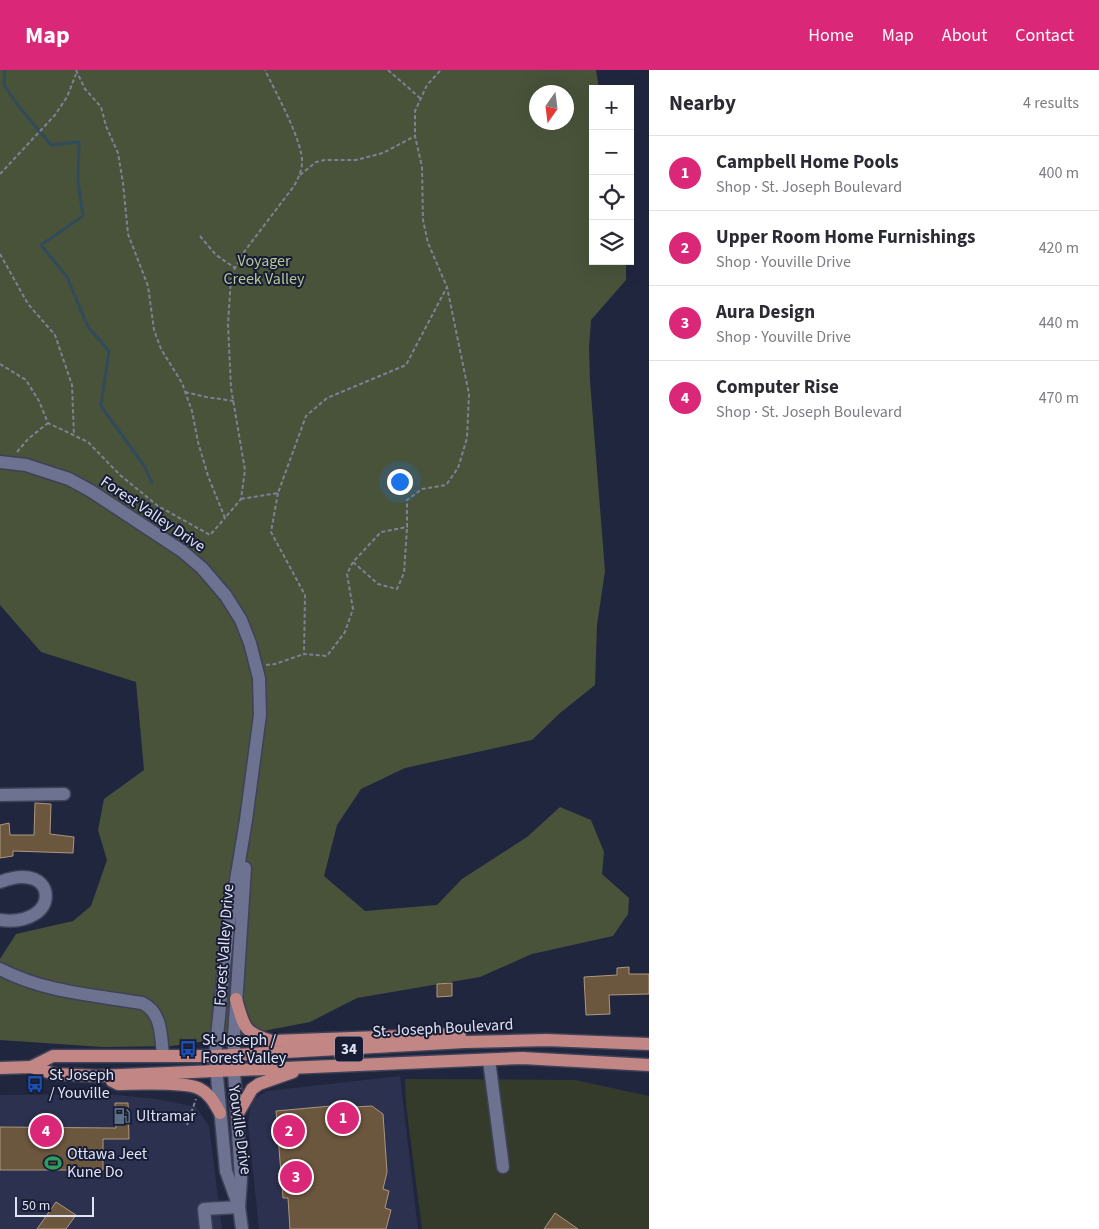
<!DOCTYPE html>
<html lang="en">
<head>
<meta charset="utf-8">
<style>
  body { margin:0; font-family:"Source Sans 3",sans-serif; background:#f7f7f7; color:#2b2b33 }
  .controls { position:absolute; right:15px; top:15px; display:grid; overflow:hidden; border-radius:0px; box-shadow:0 5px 20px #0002 }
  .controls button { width:45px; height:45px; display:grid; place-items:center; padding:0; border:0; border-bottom:1px solid #e1e1e2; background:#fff; color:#2b2b33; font:25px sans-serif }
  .compass { position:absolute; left:529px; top:15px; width:45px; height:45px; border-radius:50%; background:#fff; box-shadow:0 5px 20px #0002; rotate:194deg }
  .scale { position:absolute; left:15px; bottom:12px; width:79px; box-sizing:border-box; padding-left:5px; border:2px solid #dfe3f4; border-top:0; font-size:14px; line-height:18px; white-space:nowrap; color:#dfe3f4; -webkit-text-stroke:4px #181c34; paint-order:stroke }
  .you { position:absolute; left:399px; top:411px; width:18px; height:18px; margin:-12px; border:4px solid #fff; border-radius:50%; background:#1a73e8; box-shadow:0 0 0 8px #1a73e833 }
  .badge { display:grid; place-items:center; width:32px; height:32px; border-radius:50%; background:#db2777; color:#fff; font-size:16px; font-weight:700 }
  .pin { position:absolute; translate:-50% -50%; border:2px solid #fff; box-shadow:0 1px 5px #0006 }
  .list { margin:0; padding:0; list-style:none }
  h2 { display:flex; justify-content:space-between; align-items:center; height:65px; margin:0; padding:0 20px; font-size:21px }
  h2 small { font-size:16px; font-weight:400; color:#7c7c81 }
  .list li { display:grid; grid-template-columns:32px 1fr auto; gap:15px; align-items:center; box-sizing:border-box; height:75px; padding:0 20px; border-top:1px solid #e1e1e2 }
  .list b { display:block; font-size:19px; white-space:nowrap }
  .list p { margin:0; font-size:16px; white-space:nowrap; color:#7c7c81 }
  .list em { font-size:16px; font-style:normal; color:#7c7c81 }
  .icon { flex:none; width:28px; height:28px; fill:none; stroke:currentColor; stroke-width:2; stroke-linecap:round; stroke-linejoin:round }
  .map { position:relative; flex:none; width:649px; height:1159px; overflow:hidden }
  header { display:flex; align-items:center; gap:30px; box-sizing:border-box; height:70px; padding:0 25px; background:#db2777; color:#fff }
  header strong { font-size:24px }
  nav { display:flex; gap:28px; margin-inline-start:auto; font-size:18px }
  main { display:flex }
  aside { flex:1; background:#fff }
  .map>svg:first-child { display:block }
  .built { fill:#2b314e }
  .green { fill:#353b2b }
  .forest { fill:#49533a; fill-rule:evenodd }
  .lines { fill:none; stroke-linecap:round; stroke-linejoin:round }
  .stream { stroke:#314b5b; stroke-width:3 }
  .building { fill:#6b563e; stroke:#af977d }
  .minor-casing { stroke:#3e4157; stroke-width:15 }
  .major-casing { stroke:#3e4157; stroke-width:15 }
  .path { stroke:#7d8196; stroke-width:2; stroke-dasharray:4 2.5; stroke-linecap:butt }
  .minor { stroke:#6c728f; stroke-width:12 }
  .major { stroke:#c28684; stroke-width:12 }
  .labels { text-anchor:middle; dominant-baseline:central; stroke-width:4; stroke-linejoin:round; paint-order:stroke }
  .shield { fill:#181c34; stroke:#a3a7ba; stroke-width:1 }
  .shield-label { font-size:15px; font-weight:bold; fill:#dfe3f4 }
  .park-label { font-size:16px; fill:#b6c896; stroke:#181c34 }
  .street-label { font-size:16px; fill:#dfe3f4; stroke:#181c34 }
  .poi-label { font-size:16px; fill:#dfe3f4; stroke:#181c34; text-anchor:start }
</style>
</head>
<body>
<header>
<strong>Map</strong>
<nav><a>Home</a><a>Map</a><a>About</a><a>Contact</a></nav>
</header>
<main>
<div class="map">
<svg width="649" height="1159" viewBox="0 0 649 1159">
  <rect width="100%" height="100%" fill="#21263f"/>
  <!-- built -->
  <g class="built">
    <polygon points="400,1006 418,1159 259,1159 248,1054 251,1031 267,1021"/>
    <polygon points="107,1024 157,1029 196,1037 209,1056 222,1159 0,1159 0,1025"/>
  </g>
  <!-- green -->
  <polygon class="green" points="405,1009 575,1010 649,1026 649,1159 422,1159 406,1035"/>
  <!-- forest -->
  <path class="forest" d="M0,0H596L599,19H593V191H626V210L591,250L589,278L590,311L605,501L597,555L595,615L560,643L532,670L405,698L361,719L337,755L324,806L365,841L437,835L462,809L527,767L560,737L591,750L604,782L602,804L629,828L628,844L613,866L532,884L480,907L357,928L310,952L222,969L171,976L103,977L0,970V889L16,864L73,851L91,836L107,790L98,760L104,729L144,700L136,612L41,582L0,535ZM536,22H566V52H536Z"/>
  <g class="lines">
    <!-- stream -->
    <polyline class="stream" points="5,0 4,15 17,34 51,75 79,72 78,112 83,146 41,175 67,207 88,257 109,281 101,336 145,397 152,413"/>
  </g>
  <!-- building -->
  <g class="building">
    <polygon points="35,733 51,734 50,764 74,767 73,783 13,781 13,786 0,788 0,755 9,753 10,765 34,765"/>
    <polygon points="629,897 629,904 649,904 649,924 609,925 610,944 586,945 584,907 617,905 617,898"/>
    <polygon points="452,913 452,926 437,927 437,914"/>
    <polygon points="115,1033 128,1033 129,1069 103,1069 103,1100 0,1100 0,1057 116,1058"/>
    <polygon points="353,1034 353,1037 372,1036 383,1044 387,1102 383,1119 389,1121 385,1138 391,1140 386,1159 290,1159 288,1128 283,1128 276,1041"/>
    <polygon points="56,1132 76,1145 66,1159 37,1159"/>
    <polygon points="555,1143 578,1159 544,1159"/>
  </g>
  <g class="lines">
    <!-- minor casing -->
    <g class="minor-casing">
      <g id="minor">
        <polyline points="0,392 26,395 69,409 91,421 182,481 202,498 226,526 241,550 250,573 259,608 260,645 246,750 228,858 215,986 226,1101 239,1137"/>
        <polyline points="0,725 64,724"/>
        <path d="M0,812C59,788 63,858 0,850"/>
        <path d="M0,899C44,922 93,925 142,933C162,942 161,966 163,986"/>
        <polyline points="489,990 503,1097"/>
        <polyline points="206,1159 204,1139 239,1137"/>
        <polyline points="242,1159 239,1137 241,1109 234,1001 234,966 245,798"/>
      </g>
    </g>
    <!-- major casing -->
    <g class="major-casing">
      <g id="major">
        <path d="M236,929C244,956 243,963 272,971L460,964"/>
        <polyline points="31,997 53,986 215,986 465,972 546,970 649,974"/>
        <polyline points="0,998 31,997 55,1004 98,1006 522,988 649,995"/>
        <path d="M112,1011L118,1014C136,1014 186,1011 200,1019C210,1024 215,1034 220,1043"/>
        <polyline points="237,1045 252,1019 259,1014 293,1002"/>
      </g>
    </g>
    <!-- path -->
    <g class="path">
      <path d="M76,0L85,19L101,37L106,56L118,83L123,113L128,164L148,216L154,260L161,279L182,313L192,341L198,372L208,406L225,448L241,429L245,400L231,318L228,254L231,208L235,198L244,182L294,116C298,109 301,102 302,94C304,73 275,21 265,0"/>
      <polyline points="388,0 420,28"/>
      <polyline points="0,104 55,45 67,27 76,4"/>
      <polyline points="300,105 316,92 325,90 356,90 383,83 415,66"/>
      <polyline points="200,166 216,185 235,198"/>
      <polyline points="0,184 28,234 55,265 72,315 74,365"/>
      <polyline points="0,294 26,310 39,331 48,353 88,372 120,405 158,436 210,465 225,448"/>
      <polyline points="185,322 206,327 234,331"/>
      <polyline points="17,382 28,369 48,353"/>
      <polyline points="278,423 271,462 305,525 304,584 327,586 345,562 353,539 347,504 353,492 381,462 407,457 407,430 422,419 446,415 458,398 467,368 469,324 447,217 428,173 423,150 422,97 415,66 415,41 427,15 441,0"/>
      <polyline points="241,429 278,423 306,346 327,328 406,295 447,217"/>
      <polyline points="151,447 158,436"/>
      <polyline points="353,492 378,514 397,519 404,503 407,458"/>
      <polyline points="266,595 275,594 304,584"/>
      <polyline points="187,1055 196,1029"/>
    </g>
    <!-- minor -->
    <use href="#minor" class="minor"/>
    <!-- major -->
    <use href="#major" class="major"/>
  </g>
  <!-- icons -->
  <defs>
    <g id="bus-bare" transform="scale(1.35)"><path d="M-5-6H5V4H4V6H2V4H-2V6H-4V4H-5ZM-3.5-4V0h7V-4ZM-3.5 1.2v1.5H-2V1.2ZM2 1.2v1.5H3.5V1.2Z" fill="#1a4fb4" stroke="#181c34" stroke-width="2.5" paint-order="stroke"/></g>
    <g id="fuel-bare" transform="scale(1.35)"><path d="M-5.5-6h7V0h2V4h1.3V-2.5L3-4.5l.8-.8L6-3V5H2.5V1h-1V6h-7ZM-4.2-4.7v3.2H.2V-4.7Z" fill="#5c6f8a" stroke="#181c34" stroke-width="2.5" paint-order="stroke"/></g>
    <g id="stadium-bare" transform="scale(1.35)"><path d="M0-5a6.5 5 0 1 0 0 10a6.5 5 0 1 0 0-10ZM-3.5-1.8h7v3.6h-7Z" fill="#2e9e5b" stroke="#181c34" stroke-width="2.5" paint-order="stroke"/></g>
  </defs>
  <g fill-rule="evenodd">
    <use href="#bus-bare" x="188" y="979"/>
    <use href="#bus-bare" x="35" y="1014"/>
    <use href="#fuel-bare" x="122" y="1046"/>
    <use href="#stadium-bare" x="53" y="1093"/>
  </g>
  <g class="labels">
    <!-- shield labels -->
    <rect class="shield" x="335" y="966.5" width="28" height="25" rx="4"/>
    <g class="shield-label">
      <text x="349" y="979">34</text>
    </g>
    <!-- park labels -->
    <g class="park-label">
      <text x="264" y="191">Voyager<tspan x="264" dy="18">Creek Valley</tspan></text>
    </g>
    <!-- street labels -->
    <g class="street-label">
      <text transform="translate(153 444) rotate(34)">Forest Valley Drive</text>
      <text transform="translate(224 875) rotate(-86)">Forest Valley Drive</text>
      <text transform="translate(443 958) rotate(-3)">St. Joseph Boulevard</text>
      <text transform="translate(240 1060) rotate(82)">Youville Drive</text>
    </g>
    <!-- poi labels -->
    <g class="poi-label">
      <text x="202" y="970">St Joseph /<tspan x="202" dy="18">Forest Valley</tspan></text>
      <text x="49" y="1005">St Joseph<tspan x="49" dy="18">/ Youville</tspan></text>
      <text x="136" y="1046">Ultramar</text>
      <text x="67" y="1084">Ottawa Jeet<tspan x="67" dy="18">Kune Do</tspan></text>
    </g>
  </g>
</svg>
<div class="controls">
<button>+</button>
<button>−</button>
<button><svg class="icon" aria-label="locate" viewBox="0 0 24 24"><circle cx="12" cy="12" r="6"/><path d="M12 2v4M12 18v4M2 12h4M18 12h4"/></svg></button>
<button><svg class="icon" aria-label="layers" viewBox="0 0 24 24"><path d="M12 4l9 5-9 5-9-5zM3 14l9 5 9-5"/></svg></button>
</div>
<svg class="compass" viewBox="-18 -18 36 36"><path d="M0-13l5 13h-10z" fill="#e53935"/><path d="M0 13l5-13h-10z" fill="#7c7c81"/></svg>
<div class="scale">50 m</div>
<div class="you"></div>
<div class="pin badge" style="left:343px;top:1048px">1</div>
<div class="pin badge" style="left:289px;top:1061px">2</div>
<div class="pin badge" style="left:296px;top:1107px">3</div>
<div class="pin badge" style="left:46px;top:1061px">4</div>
</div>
<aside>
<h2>Nearby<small>4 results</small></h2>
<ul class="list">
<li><span class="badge">1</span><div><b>Campbell Home Pools</b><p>Shop · St. Joseph Boulevard</p></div><em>400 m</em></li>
<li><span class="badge">2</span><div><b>Upper Room Home Furnishings</b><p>Shop · Youville Drive</p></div><em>420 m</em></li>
<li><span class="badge">3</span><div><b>Aura Design</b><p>Shop · Youville Drive</p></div><em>440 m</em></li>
<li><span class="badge">4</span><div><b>Computer Rise</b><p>Shop · St. Joseph Boulevard</p></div><em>470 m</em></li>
</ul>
</aside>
</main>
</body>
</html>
